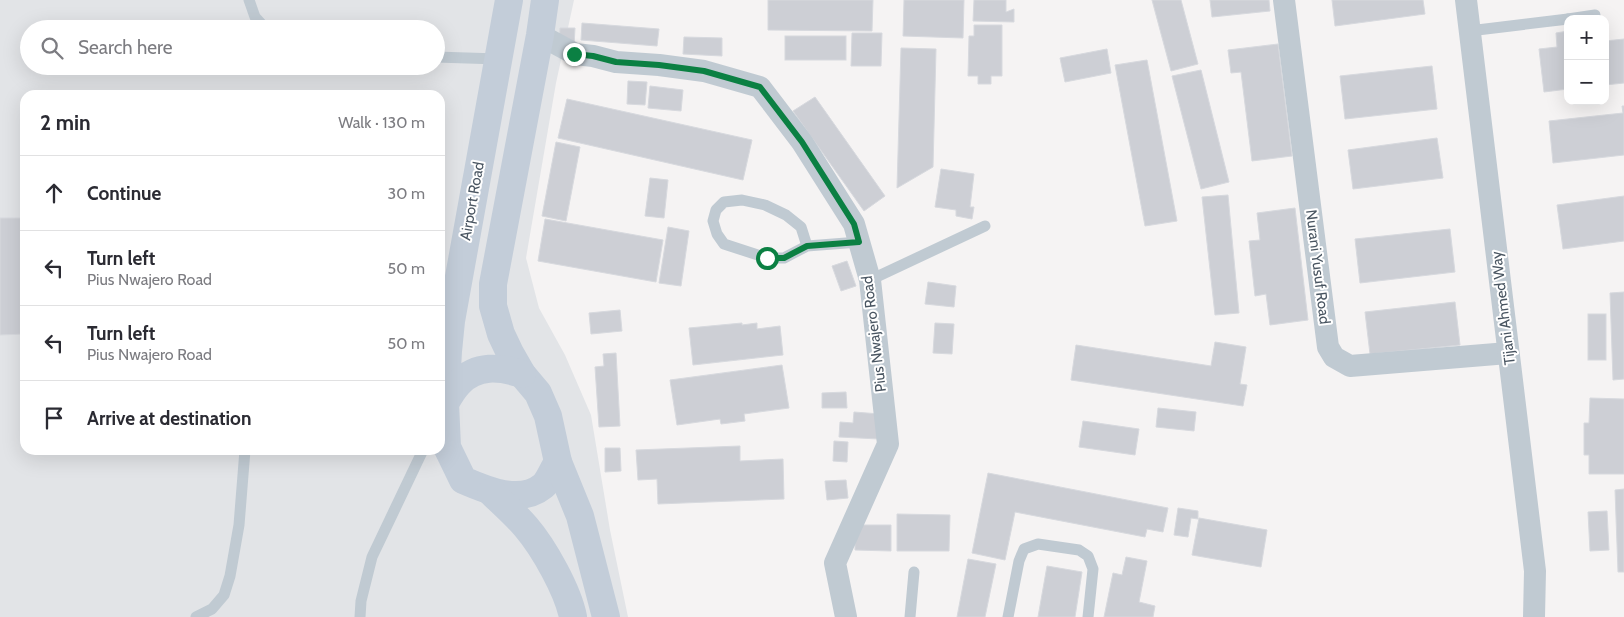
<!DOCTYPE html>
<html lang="en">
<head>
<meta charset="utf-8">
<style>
  body { margin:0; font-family:Cabin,sans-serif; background:#f7f7f7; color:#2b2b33 }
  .controls { position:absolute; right:15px; top:15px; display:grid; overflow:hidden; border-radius:10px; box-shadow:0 5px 20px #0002 }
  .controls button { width:45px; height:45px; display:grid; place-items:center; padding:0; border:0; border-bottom:1px solid #e1e1e2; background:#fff; color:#2b2b33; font:25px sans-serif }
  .stop { position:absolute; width:15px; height:15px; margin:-11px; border:4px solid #0b8043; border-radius:50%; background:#fff }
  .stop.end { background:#0b8043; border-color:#fff; box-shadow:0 1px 5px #0008 }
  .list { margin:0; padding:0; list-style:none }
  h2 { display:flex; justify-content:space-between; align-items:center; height:65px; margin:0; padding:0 20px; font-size:21px }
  h2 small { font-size:16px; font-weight:400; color:#7c7c81 }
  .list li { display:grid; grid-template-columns:32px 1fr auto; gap:15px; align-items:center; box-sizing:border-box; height:75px; padding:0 20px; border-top:1px solid #e1e1e2 }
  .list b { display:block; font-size:19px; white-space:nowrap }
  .list p { margin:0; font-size:16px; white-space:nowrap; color:#7c7c81 }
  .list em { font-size:16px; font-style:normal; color:#7c7c81 }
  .icon { flex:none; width:28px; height:28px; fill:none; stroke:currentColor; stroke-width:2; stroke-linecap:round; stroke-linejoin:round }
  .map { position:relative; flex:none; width:1624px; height:617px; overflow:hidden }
  .search { position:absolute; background:#fff; box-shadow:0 5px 20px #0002; left:20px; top:20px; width:425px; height:55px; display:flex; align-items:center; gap:12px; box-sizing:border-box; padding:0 18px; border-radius:28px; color:#7c7c81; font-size:19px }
  .panel { position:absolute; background:#fff; box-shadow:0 5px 20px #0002; left:20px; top:90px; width:425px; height:365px; border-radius:15px }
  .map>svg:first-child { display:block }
  .airport { fill:#e2e4e7; fill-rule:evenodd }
  .building { fill:#cdcfd5; stroke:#d7d9de }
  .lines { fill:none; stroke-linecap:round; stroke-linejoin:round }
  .service { stroke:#c0cad2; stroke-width:11 }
  .minor { stroke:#c0cad2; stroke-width:22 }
  .secondary { stroke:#c3cdd9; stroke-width:28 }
  .route { stroke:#0b8043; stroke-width:6 }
  .labels { text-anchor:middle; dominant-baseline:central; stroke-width:4; stroke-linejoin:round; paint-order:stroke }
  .street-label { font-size:15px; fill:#495561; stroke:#fff }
</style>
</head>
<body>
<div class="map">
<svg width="1624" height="617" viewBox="0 0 1624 617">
  <rect width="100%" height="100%" fill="#f5f3f3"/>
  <!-- airport -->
  <path class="airport" d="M0,0H574L556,83L526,258L539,308L565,355L591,415L610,530L628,617H0ZM29,29H436V66H29ZM25,95H440V450H25Z"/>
  <!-- building -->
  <g class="building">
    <polygon points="768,0 873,0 872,31 768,30"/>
    <polygon points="904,0 964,0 963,38 903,36"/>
    <polygon points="974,0 1006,0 1006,12 1014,9 1014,22 973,21"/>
    <polygon points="1152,0 1181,0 1198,64 1171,71"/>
    <polygon points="1210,0 1269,0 1270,11 1212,17"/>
    <polygon points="1332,0 1423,0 1425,14 1335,26"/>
    <polygon points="582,23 659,29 657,46 581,40"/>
    <polygon points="974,25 1002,25 1002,76 991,76 991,84 978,84 978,76 968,76 969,36 974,36"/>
    <polygon points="560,28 575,28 574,46 559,45"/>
    <polygon points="1568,31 1568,89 1544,92 1539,49 1557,47 1556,33"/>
    <polygon points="852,33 882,33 881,66 851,66"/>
    <rect x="785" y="36" width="61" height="24"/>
    <polygon points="684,37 722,38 722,56 683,54"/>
    <polygon points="1624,39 1624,83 1605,85 1605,41"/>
    <polygon points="1278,44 1292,156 1252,161 1241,72 1231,73 1228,50"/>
    <polygon points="901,48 936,49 933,167 897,188"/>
    <polygon points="1107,49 1111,73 1065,82 1060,58"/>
    <polygon points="1147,60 1177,221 1145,226 1115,65"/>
    <polygon points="1432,66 1437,109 1345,119 1340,76"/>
    <polygon points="1201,70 1229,182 1201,189 1172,76"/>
    <polygon points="628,81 647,82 645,105 627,104"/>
    <polygon points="650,86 683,90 681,111 648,108"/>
    <polygon points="815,97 885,196 864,211 793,111"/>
    <polygon points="567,99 752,140 743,180 558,138"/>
    <polygon points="1622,106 1624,106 1624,155 1553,163 1549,121 1623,113"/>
    <polygon points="1437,138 1443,178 1353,189 1348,150"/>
    <polygon points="556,142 580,147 566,221 542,216"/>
    <polygon points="941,169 974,174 970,207 974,207 972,219 956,216 956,210 935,207"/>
    <polygon points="650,178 668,180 664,218 645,216"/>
    <polygon points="1228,195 1239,313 1215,315 1202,197"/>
    <polygon points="1624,196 1624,241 1563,249 1557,205"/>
    <polygon points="1295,208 1308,320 1270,325 1266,294 1255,296 1249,241 1260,240 1257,213"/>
    <polygon points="0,218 25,218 25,334 0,335"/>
    <polygon points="545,219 663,240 656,282 538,261"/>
    <polygon points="668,227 689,231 681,286 659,283"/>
    <polygon points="1450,229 1455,272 1360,283 1355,239"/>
    <polygon points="847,261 856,286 841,291 832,266"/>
    <polygon points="928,282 956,286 954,307 925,304"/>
    <polygon points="1624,292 1624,379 1613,380 1610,293"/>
    <polygon points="1455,302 1460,345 1370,354 1365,312"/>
    <polygon points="620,310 622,331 591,334 589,313"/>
    <rect x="1588" y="314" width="18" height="46"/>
    <polygon points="742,323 742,325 757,323 757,329 780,326 783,355 693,365 689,328"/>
    <polygon points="935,323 954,324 952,354 933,353"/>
    <polygon points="1215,342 1246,347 1240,384 1247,385 1243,406 1071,380 1076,345 1211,366"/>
    <polygon points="616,353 620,426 599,427 595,367 604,366 603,354"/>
    <polygon points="782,365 789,408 744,414 745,421 721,424 720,419 677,425 670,380"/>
    <polygon points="846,392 847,408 822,408 822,393"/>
    <polygon points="1590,398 1624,399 1624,474 1589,474 1589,455 1584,455 1584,423 1589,423"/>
    <polygon points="1158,408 1196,412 1194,431 1156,427"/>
    <polygon points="854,412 880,414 879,439 839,437 840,422 853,423"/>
    <polygon points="1083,421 1139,429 1135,455 1079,447"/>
    <polygon points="834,441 848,442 847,462 833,461"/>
    <polygon points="740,446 740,461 783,459 784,499 658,504 657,479 638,480 636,450"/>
    <polygon points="605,448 620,448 621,471 605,472"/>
    <polygon points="988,473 1168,508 1163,532 1147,529 1145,537 1015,512 1005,560 972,553"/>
    <polygon points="846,480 848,498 827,500 825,481"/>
    <polygon points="1624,489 1624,572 1618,572 1615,490"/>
    <polygon points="1178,508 1198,511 1198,519 1191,518 1188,537 1174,535"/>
    <polygon points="1607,511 1609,550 1590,551 1588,512"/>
    <polygon points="897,514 950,515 949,551 897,551"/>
    <polygon points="1199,518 1267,530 1261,567 1192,555"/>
    <polygon points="855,525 891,525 891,551 855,550"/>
    <polygon points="1126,557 1147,561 1139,602 1155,606 1153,617 1104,617 1113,573 1122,575"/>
    <polygon points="968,559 996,564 985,617 957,617"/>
    <polygon points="1047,566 1082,572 1075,617 1038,617"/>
  </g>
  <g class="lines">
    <!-- service -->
    <g class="service">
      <polyline points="249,0 255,17 266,29"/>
      <polyline points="1568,19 1595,15"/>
      <polyline points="1469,31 1568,19"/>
      <polyline points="436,57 498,59"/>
      <polyline points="807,246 801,227 786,215 765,205 742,200 724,202 716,210 713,221 717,234 724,244 767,258 784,258 807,246 859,242"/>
      <polyline points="870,280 985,226"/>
      <polyline points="196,617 212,609 224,595 230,576 239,525 245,450"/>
      <polyline points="360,617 361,601 372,557 423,450"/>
      <polyline points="910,617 914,572"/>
      <polyline points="1008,617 1019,561 1024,549 1038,544 1079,550 1088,556 1093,569 1088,617"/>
    </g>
    <!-- minor -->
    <g class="minor">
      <polyline points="1284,0 1328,347 1334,357 1350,366 1508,353"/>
      <polyline points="1466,0 1535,571 1534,617"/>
      <polyline points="540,35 575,54 593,56 616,62 659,65 704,71 760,87 802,142 854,224 870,280 888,444 835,563 846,617"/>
    </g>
    <!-- secondary -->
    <g class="secondary">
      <path d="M509,0L451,321L448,351L445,403L447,447L463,480C486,490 520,505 543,486C549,481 553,469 558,462"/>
      <polyline points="545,0 540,35 493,284 493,306 501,334 510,353 522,374 538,393 548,416 558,462 580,516 606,617"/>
      <path d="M445,403C449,397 453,389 459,383C477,364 500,367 522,374"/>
      <path d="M491,492C502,503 516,515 526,527C544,548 568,591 573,617"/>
    </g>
  </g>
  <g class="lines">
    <!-- route -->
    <polyline class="route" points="574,54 593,56 616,62 659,65 704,71 760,87 802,142 854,224 859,242 807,246 784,258 767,258"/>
  </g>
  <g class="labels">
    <!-- street labels -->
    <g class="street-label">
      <text transform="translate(472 201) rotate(-80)">Airport Road</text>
      <text transform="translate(1318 267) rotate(83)">Nurani Yusuf Road</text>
      <text transform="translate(1503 308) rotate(-97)">Tijani Ahmed Way</text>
      <text transform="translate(874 334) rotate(-97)">Pius Nwajero Road</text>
    </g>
  </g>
</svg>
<div class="controls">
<button>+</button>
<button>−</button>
</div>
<div class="stop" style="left:767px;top:258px"></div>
<div class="stop end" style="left:574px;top:54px"></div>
<div class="search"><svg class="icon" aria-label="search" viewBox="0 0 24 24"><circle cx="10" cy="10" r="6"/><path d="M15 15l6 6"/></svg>Search here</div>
<section class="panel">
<h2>2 min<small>Walk · 130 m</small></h2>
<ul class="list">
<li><svg class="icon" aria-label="ahead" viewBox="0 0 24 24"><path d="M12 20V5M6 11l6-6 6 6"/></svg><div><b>Continue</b></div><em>30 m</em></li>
<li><svg class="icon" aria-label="left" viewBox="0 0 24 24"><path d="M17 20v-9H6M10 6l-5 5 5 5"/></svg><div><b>Turn left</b><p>Pius Nwajero Road</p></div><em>50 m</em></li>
<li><svg class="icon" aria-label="left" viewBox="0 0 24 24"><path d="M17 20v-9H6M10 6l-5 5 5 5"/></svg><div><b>Turn left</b><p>Pius Nwajero Road</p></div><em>50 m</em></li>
<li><svg class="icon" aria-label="arrive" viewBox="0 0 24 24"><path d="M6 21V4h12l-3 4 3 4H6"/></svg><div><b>Arrive at destination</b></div></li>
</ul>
</section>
</div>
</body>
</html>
